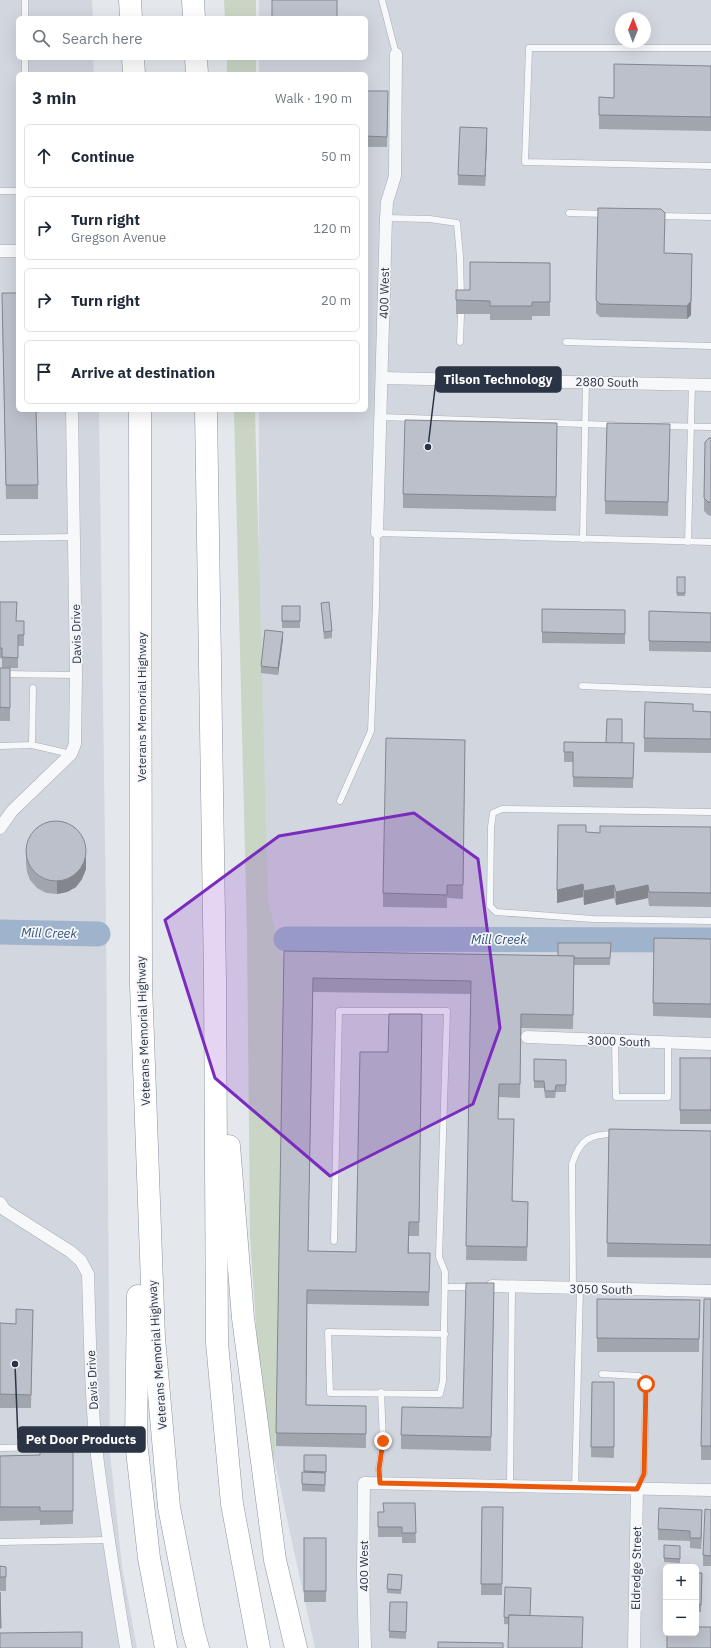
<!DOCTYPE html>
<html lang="en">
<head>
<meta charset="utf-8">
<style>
  body { margin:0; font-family:"IBM Plex Sans",sans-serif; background:#f2f2f3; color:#1f2937 }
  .controls { position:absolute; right:12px; bottom:12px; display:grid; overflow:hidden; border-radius:6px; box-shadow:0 4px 16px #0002 }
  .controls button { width:36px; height:36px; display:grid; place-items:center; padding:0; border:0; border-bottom:1px solid #e0e1e3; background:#fff; color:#1f2937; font:20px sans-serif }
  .compass { position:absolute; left:615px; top:12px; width:36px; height:36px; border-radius:50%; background:#fff; box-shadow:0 4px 16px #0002; rotate:1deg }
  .stop { position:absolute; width:12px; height:12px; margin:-9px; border:3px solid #ea580c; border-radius:50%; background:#fff }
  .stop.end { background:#ea580c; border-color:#fff; box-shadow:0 1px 4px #0008 }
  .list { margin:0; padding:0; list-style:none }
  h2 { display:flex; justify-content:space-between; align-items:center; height:52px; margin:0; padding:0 16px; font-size:17px }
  h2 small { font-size:13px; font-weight:400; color:#747a83 }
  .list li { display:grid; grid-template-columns:26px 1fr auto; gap:12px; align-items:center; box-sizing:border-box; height:64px; margin:0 8px 8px; padding:0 8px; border:1px solid #e0e1e3; border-radius:6px }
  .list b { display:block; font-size:15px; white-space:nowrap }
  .list p { margin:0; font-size:13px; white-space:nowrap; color:#747a83 }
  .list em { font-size:13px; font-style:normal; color:#747a83 }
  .icon { flex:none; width:22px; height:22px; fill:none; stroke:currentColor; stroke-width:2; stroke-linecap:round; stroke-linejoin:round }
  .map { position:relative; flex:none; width:711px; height:1648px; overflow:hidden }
  .search { position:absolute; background:#fff; box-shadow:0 4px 16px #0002; left:16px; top:16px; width:352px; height:44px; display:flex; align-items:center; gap:10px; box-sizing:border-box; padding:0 14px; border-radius:6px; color:#747a83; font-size:15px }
  .panel { position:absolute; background:#fff; box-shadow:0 4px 16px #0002; left:16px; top:72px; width:352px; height:340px; border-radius:6px }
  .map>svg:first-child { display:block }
  .built { fill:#d2d6de; fill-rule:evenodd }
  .green { fill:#c9d6c5 }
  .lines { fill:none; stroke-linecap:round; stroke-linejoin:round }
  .river { stroke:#9fb4cc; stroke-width:25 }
  .lane-casing { stroke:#a9aeb7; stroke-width:7 }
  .street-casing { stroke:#a9aeb7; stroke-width:13 }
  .highway-casing { stroke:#8b94a3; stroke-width:23 }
  .lane { stroke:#f7f8fa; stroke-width:6 }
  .street { stroke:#f7f8fa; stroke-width:12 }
  .highway { stroke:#fff; stroke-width:22 }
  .wall { fill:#a1a5ae }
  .shaded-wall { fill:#83868d }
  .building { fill:#bbc0ca; stroke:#83868d }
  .route { stroke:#ea580c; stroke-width:5 }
  .marked { fill:#7b2cbf; fill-opacity:0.2; stroke:#7b2cbf; stroke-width:3; stroke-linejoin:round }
  .labels { text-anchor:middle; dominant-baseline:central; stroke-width:3.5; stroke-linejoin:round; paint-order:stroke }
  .street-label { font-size:12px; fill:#2b3445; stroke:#f4f6f9 }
  .water-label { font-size:13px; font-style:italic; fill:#34527a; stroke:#f4f6f9 }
  .leader { fill:none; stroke:#2b3445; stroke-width:1.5 }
  .callout-dot { fill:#2b3445; stroke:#f4f6f9; stroke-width:1.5 }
  .callout { fill:#2b3445; stroke:#2b3445; stroke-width:1.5 }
  .callout-label { font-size:13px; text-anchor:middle; font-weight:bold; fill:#fff }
</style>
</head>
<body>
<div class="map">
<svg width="711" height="1648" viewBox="0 0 711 1648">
  <rect width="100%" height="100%" fill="#e4e7ec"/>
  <!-- built -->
  <g class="built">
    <polygon points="0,0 92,0 93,18 18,18 18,58 93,58 94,74 18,74 18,410 99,410 106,918 110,1453 122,1567 137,1648 0,1648"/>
    <path d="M259,0H711V1648H315L269,1435L258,956L259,410H366V74H259V58H366V18H259ZM621,18H645V42H621ZM666,1567H696V1633H666Z"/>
  </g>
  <!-- green -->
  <g class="green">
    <polygon points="224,0 256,0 256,18 225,18"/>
    <rect x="227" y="58" width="29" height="16"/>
    <polygon points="234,410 255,410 268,901 284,964 275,1447 273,1468 257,1340 250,1237 247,933"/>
  </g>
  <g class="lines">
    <!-- river -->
    <g class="river">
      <polyline points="0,932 98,934"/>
      <polyline points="286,939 711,940"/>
    </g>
    <!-- lane casing -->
    <g class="lane-casing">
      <g id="lane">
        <polyline points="25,0 25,18"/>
        <polyline points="382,0 396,54"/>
        <polyline points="711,48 529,48 525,162 711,166"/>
        <polyline points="25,58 25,74"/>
        <polyline points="0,191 18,191"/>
        <polyline points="569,213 605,214"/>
        <polyline points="657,216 711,217"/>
        <polyline points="386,218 430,219 457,223 460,257 461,298"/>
        <polyline points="460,342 461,314"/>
        <polyline points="566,342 711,346"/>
        <polyline points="381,417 613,425"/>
        <polyline points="663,426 711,427"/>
        <polyline points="0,538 75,537"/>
        <polyline points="583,539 586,382"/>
        <polyline points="688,542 692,384"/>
        <polyline points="0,674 76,675"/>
        <polyline points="582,686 711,691"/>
        <polyline points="33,688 32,745 71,754"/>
        <polyline points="0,746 32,745"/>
        <polyline points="340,801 371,731 376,604 377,533 711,542"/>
        <polyline points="711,812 502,809 493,813 491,827 490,906 496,912 593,919 711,921"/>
        <polyline points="615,1041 616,1097 668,1097 668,1043"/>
        <polyline points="334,1241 339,1011 447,1011 439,1257 445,1272 443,1381 440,1394 330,1393 328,1332 445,1334"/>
        <polyline points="445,1287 474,1287"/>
        <path d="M573,1288L572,1164C580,1139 590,1134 615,1134"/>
        <polyline points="602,1374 639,1376 646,1384 644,1474 637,1489"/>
        <polyline points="0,1448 96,1446"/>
        <polyline points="380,1483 379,1469 383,1441 381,1392"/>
        <polyline points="510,1486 512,1287"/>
        <polyline points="575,1487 580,1288"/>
        <polyline points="0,1542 108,1540"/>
      </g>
    </g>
    <!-- street casing -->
    <g class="street-casing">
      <g id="street">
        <polyline points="0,251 18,251"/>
        <polyline points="382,378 711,385"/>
        <polyline points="377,533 386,218 387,202 395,176 396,54"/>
        <polyline points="0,828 12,811 71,754 75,744 76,675 72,410"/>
        <polyline points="527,1037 711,1044"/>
        <path d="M0,1203L5,1210L71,1252L81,1261L88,1274C90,1332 90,1390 96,1447C104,1514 115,1581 126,1648"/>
        <polyline points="492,1286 711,1291"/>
        <polyline points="365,1648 363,1573 364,1483 711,1490"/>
        <polyline points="634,1648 637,1489"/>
      </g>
    </g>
    <!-- highway casing -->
    <g class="highway-casing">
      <g id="highway">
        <polyline points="130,0 131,18"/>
        <polyline points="193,0 194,18"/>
        <polyline points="133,58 134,74"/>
        <polyline points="196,58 197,74"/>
        <polyline points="140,410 141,984 154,1338 169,1507 193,1630 198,1648"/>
        <polyline points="206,410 215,980 217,1343 232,1504 259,1648"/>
        <polyline points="229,1146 243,1318 275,1560 296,1648"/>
        <polyline points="138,1296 136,1441 149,1558 166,1648"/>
      </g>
    </g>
    <!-- lane -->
    <use href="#lane" class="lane"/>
    <!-- street -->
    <use href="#street" class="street"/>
    <!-- highway -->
    <use href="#highway" class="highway"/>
  </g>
  <!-- wall -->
  <g class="wall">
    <polygon points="711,66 711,131 599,129 599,97 614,98"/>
    <polygon points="366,91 388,91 387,147 366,147"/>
    <polygon points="487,139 485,186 458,185 458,175"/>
    <polygon points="664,253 691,315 687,319 600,317 596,313 596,300"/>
    <polygon points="550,263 550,316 532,316 532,320 490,320 490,314 456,314 456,300 470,290"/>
    <polygon points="2,307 38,485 38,499 6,499"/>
    <polygon points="557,436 556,511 403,508 403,494"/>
    <polygon points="670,438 668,516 605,514 605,501"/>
    <polygon points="711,438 711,516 708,515 704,511 704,498"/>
    <rect x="677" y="577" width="8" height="19"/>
    <polygon points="0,602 16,621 24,621 24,646 18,646 18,668 2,668 2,659 0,658"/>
    <polygon points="321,603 332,631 332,638 324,639"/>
    <rect x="282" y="606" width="18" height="22"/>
    <polygon points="542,609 625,610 625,644 542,643"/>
    <polygon points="711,613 711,652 649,651 649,641"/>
    <polygon points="283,639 278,675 261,673 261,666"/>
    <polygon points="0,668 10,682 10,721 0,721"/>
    <polygon points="693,711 711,712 711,753 644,752 644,738"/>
    <polygon points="465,740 463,899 447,898 447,908 383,907 383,893"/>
    <polygon points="564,742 634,743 633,788 573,787 573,762 564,762"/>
    <polygon points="711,827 711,907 649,906 648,898 616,905 614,898 584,905 583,897 557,903 586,832 600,833"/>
    <polygon points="26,849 86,869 82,879 76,887 67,892 57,894 46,893 37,888 30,880 27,872 26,863"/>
    <polygon points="711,939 711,1018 653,1016 653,1003"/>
    <polygon points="611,943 610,965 574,965 573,1029 521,1028 520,1098 499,1097 498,1119 513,1201 528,1202 527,1261 466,1260 471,994 313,992 308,1251 356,1252 388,1052 422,1028 419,1236 409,1236 409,1253 430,1253 429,1306 307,1304 306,1405 366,1406 366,1448 276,1446 284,951 558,956"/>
    <rect x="680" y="1058" width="31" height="66"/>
    <polygon points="534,1059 566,1060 566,1092 556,1092 555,1098 545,1098 544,1088 534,1088"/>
    <polygon points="609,1129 711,1131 711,1258 607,1257"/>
    <polygon points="494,1297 491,1451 401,1449 401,1435 463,1408"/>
    <polygon points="597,1299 700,1300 699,1352 597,1352"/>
    <polygon points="711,1299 711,1460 701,1460 701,1446"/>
    <polygon points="33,1310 31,1408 0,1408 0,1323 16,1324"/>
    <polygon points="592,1382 614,1382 614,1458 591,1457"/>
    <polygon points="73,1452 73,1524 40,1525 40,1520 0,1521 0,1456 40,1455"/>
    <polygon points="304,1455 326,1455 325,1492 302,1491 302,1472 304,1472"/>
    <polygon points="415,1503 416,1543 402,1543 402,1537 378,1537 378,1512 383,1512"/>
    <polygon points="482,1507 503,1507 502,1595 481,1595"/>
    <polygon points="711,1510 711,1566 703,1566 703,1555"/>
    <polygon points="702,1521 701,1549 690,1548 690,1541 658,1540 658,1529"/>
    <rect x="304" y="1538" width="22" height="64"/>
    <polygon points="664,1545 680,1546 680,1563 664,1562"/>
    <polygon points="0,1566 6,1567 6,1591 0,1591"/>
    <polygon points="696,1573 702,1573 701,1612 696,1612"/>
    <polygon points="388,1574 402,1575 401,1594 387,1593"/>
    <polygon points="390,1602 407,1602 406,1639 389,1638"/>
    <polygon points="530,1616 583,1631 504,1624 504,1617"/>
  </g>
  <!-- shaded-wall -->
  <g class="shaded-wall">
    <polygon points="487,128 487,139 485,186 485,176"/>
    <polygon points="692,254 691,315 687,319 687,306"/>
    <polygon points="283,632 283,639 278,675 278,668"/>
    <polygon points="86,855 86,869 82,879 76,887 67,892 57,894 57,881"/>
    <polygon points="583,884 583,897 557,903 557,890"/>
    <polygon points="614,885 614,898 584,905 584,891"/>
    <polygon points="648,885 648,898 616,905 616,892"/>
    <polygon points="702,1510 702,1521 701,1549 701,1538"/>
  </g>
  <!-- building -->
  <g class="building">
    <rect x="272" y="0" width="65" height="18"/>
    <polygon points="614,64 711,66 711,117 599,115 599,97 614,98"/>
    <polygon points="366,91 388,91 387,137 366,136"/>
    <polygon points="460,127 487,128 485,176 458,175"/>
    <polygon points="598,208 661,209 665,213 664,253 692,254 691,301 687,306 600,304 596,300"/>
    <polygon points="470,262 550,263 550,302 532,302 532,306 490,306 490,301 456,300 456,290 470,290"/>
    <polygon points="2,293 18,293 18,410 36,410 38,485 6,485"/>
    <polygon points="405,420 557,423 556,497 403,494"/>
    <polygon points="607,423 670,424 668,502 605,501"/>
    <polygon points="709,438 711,438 711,502 708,502 704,498 705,442"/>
    <rect x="677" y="577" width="8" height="16"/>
    <polygon points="0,602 17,602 16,621 24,621 24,635 18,635 18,658 2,657 2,648 0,648"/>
    <polygon points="329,602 332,631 324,632 321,603"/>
    <rect x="282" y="606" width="18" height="15"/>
    <polygon points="542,609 625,610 625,634 542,632"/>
    <polygon points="649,611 711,613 711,642 649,641"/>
    <polygon points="265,630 283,632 278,668 261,666"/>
    <polygon points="0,668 10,668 10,708 0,707"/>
    <polygon points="645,702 693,704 693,711 711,712 711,739 644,738"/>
    <polygon points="607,719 622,719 622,743 606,743"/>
    <polygon points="386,738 465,740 463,885 447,885 447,895 383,893"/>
    <polygon points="564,742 634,743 633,778 573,777 573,752 564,752"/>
    <circle cx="56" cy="851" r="30"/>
    <polygon points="558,825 586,825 586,832 600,833 600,826 711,827 711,893 649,892 648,885 616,892 614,885 584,891 583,884 557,890"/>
    <polygon points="654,938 711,939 711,1004 653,1003"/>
    <polygon points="558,943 611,943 610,958 574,958 574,956 558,956"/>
    <polygon points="284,951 574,956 573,1015 521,1014 520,1084 499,1084 498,1119 514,1119 512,1201 528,1202 527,1247 466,1246 471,981 313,978 308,1251 356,1252 360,1052 388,1052 389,1014 422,1014 419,1222 409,1222 408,1253 430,1253 429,1292 307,1290 306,1405 366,1406 366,1434 276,1433"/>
    <rect x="680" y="1058" width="31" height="52"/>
    <polygon points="534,1059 566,1060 566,1085 556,1085 555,1091 545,1091 544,1081 534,1081"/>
    <polygon points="609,1129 711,1131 711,1245 607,1243"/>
    <polygon points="466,1283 494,1283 491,1437 401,1435 402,1407 463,1408"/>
    <polygon points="597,1299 700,1300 699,1339 597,1338"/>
    <polygon points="704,1299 711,1299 711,1446 701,1446"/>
    <polygon points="16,1309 33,1310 31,1395 0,1394 0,1323 16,1324"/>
    <polygon points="592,1382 614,1382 614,1447 591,1447"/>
    <polygon points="40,1452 73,1452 73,1511 40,1511 40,1507 0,1507 0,1456 40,1455"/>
    <polygon points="304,1455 326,1455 326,1472 304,1471"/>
    <polygon points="302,1472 325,1473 325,1485 302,1484"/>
    <polygon points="383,1503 415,1503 416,1533 402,1533 402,1527 378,1527 378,1512 384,1512"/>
    <polygon points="482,1507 503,1507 502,1584 481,1584"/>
    <polygon points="659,1508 702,1510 701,1538 690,1538 690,1531 658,1529"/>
    <polygon points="705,1509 711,1510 711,1556 703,1555"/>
    <rect x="304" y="1538" width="22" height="53"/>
    <polygon points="664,1545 680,1546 680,1559 664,1558"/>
    <polygon points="0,1566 6,1567 6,1577 0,1577"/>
    <polygon points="696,1573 702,1573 701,1605 696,1604"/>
    <polygon points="388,1574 402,1575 401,1590 387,1589"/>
    <polygon points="505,1587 531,1588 530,1616 509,1615 509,1618 504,1617"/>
    <polygon points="0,1592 1,1628 0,1628"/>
    <polygon points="390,1602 407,1602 406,1632 389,1631"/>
    <polygon points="509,1615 583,1617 582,1648 508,1648"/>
    <polygon points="696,1627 711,1627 711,1648 667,1648 667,1633 696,1633"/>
    <polygon points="82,1632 82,1648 0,1648 0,1633"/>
    <polygon points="438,1642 503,1643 503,1648 438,1648"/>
  </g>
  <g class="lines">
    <!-- route -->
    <polyline class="route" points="383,1441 379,1469 380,1483 637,1489 644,1474 646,1384"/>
  </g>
  <!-- marked area -->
  <path class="marked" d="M414,813L478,859L500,1028L473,1104L330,1176L215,1078L165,920L279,836Z"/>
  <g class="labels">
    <!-- street labels -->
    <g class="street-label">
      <text transform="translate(384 293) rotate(-89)">400 West</text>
      <text transform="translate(607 382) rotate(1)">2880 South</text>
      <text transform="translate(76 634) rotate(-91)">Davis Drive</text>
      <text transform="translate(141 707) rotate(-90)">Veterans Memorial Highway</text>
      <text transform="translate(143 1031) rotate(-92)">Veterans Memorial Highway</text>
      <text transform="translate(619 1041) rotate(2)">3000 South</text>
      <text transform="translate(601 1289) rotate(1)">3050 South</text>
      <text transform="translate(157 1355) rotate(-94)">Veterans Memorial Highway</text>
      <text transform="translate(92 1380) rotate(-93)">Davis Drive</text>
      <text transform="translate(363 1566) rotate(-90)">400 West</text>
      <text transform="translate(636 1568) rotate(-89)">Eldredge Street</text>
    </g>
    <!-- water labels -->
    <g class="water-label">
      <text transform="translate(49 933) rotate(1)">Mill Creek</text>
      <text x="499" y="939">Mill Creek</text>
    </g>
  </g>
  <!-- callouts -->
  <path class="leader" d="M428 447L436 380M15 1364L18 1439"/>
  <g class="callout-dot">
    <circle cx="428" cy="447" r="4"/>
    <circle cx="15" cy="1364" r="4"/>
  </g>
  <g class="callout">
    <rect x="436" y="367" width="125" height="25" rx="4"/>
    <rect x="18" y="1427" width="127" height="25" rx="4"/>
  </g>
  <g class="callout-label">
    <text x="498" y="384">Tilson Technology</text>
    <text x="81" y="1444">Pet Door Products</text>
  </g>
</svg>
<div class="controls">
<button>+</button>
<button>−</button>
</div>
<svg class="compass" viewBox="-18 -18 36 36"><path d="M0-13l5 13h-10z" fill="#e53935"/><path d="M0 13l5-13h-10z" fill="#747a83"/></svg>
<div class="stop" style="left:646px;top:1384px"></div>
<div class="stop end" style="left:383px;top:1441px"></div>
<div class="search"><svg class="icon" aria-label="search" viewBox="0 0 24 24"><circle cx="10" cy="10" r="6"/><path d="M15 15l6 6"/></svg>Search here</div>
<section class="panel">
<h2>3 min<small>Walk · 190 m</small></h2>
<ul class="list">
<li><svg class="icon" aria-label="ahead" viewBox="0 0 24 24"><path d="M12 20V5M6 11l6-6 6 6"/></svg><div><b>Continue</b></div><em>50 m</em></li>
<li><svg class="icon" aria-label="right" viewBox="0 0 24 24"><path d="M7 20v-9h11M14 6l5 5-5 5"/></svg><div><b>Turn right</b><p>Gregson Avenue</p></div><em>120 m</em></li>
<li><svg class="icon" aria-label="right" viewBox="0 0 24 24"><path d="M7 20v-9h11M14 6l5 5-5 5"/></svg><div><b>Turn right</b></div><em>20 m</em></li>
<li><svg class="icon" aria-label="arrive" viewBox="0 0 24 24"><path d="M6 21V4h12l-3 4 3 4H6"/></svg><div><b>Arrive at destination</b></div></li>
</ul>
</section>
</div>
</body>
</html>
